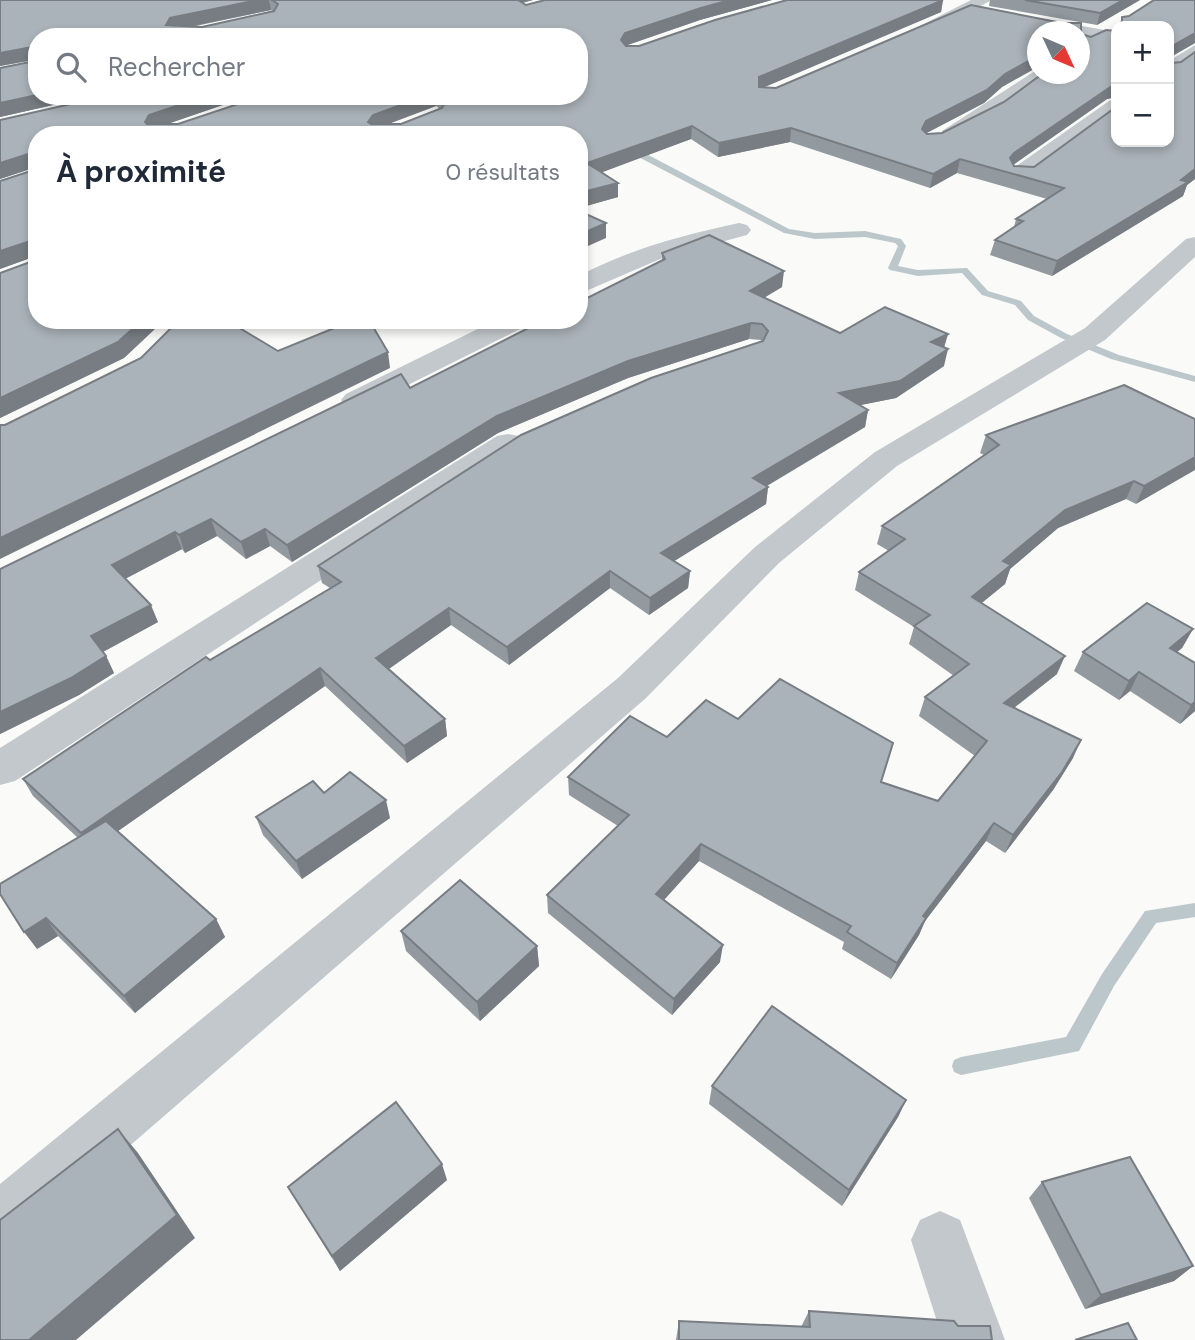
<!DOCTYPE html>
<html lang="fr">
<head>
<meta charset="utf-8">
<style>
  body { margin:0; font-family:"DM Sans",sans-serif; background:#f6f6f7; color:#1f2937 }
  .controls { position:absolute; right:21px; top:21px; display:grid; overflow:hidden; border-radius:14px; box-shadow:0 4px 10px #0003 }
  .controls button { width:63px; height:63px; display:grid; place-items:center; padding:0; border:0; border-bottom:2px solid #e0e1e3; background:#fff; color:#1f2937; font:35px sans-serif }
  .compass { position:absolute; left:1027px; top:21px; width:63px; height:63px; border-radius:50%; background:#fff; box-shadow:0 4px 10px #0003; rotate:134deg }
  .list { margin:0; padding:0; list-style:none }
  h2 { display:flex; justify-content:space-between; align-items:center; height:91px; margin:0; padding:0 28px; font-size:30px }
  h2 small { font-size:23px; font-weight:400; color:#747a83 }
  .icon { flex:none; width:38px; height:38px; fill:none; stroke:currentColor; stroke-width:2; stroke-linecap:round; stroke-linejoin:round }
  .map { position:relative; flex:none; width:1195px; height:1340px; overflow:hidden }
  .search { position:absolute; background:#fff; box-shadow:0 4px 10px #0003; left:28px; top:28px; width:560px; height:77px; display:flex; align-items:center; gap:18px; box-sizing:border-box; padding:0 24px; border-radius:28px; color:#747a83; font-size:26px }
  .panel { position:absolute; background:#fff; box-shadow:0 4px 10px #0003; left:28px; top:126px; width:560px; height:203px; border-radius:28px }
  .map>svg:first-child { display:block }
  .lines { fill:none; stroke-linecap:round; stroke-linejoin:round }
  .stream { fill:#bbc7cb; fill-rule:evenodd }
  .street { fill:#c3c8cc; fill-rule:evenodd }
  .wall { fill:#929a9f; fill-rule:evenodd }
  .shaded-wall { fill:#777d82 }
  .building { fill:#aab3b9; stroke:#777d82; stroke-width:2; fill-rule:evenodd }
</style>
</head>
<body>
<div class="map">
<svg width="1195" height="1340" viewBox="0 0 1195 1340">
  <rect width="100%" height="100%" fill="#fafaf8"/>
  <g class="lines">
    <!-- stream -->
    <g class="stream">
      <polygon points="627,147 633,147 789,229 815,233 865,231 901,239 906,246 898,266 918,270 967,268 988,291 1021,301 1034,316 1067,334 1119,355 1195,376 1195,382 1111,359 1061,338 1028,320 1015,305 982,295 962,273 918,276 890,270 888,268 898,246 895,243 865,237 815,239 784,233 627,151"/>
      <polygon points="1195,903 1195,917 1156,923 1114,986 1079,1051 961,1075 954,1072 952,1066 954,1060 961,1057 1066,1037 1102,974 1145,911"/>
    </g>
    <!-- street -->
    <g class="street">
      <polygon points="971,0 992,0 932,31 926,32 918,27"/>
      <polygon points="1032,17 1116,32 1116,42 1080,36 1080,32 1057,32 1026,26 1024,22 1026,18"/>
      <polygon points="1195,45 1195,58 1175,73 1169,74 1169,61"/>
      <polygon points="1038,69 1038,74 1050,74 999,113 959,135 945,135 942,131"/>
      <polygon points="1116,99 1116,114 1028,179 1012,179 1009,174 1012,169 1109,101"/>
      <path d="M739,223L747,225L751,230L747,235L665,257L579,294V276C629,249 684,235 739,223Z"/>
      <polygon points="1195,237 1195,257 1105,340 897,466 779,563 646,698 20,1241 0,1250 0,1184 618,678 755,547 875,452 1085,328 1186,239"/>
      <polygon points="496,320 530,320 526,326 366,406 356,409 346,406 341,400 346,394"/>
      <polygon points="508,434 519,436 523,443 519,450 15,781 0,785 0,748 497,436"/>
      <polygon points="940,1211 960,1220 1005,1340 943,1340 911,1240 920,1220"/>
    </g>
  </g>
  <!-- wall -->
  <g class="wall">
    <path d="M0,0H533L523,3L526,5L545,0H772L700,20L626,45V46H639L715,20L787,0H943L941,12L763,87L776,88L971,5L1062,23H1081V34L1091,37L1106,30L1116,31V97L1107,99L1013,165L1014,166L1034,167L1116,107V142H1169V26H1119L1122,17L1129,16L1154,0H1195V43L1172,56V63L1181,62L1195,52V179L1187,185L1183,196L1052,276L990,255L995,240L1014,227L1016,219L1047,199L957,173L930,188L790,142L718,157L691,139L601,172L618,183V197L579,208V135H37V320H168L158,326L124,358L0,418V273L33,261V257L0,269V181L34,170V168L0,179V120L106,96H249L167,124H178L262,96H579V37H37V96H93L0,117V68L35,61V60L0,66ZM271,10L273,11L202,27H191ZM1038,32H1080V74H1042L1004,102L942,133H926L984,103L1002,87L1038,67ZM436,106L440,109L401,124H388Z"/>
    <polygon points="990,0 1140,0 1097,25 989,6"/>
    <polygon points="662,253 782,287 764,298 840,333 948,334 944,348 944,366 896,398 860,405 868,410 865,427 767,486 768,487 766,504 674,561 690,571 688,588 649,615 610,588 509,665 451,625 389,669 445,719 447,736 407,763 325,686 118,831 216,919 225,937 135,1013 58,936 37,949 78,838 33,796 23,779 210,660 330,588 322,583 318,566 762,342 761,340 749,339 628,378 498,433 292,562 270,546 246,559 217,536 185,553 182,549 125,579 158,622 103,652 106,656 114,673 79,695 0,734 0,569 410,388 662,260"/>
    <polygon points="1195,419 1136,504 1126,499 1058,528 1010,569 1005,584 981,603 1057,674 1014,708 1073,758 1053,790 1005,853 986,841 925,921 919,935 891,979 842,949 844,942 699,861 664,900 720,962 672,1015 548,913 547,895 618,826 569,795 568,777 667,737 738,719 881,782 938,801 975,756 919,716 925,697 954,676 909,644 914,627 855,590 859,572 889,551 877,544 882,526 984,455 980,453 986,435"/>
    <polygon points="1193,629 1182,648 1177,652 1195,663 1195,711 1180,724 1130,691 1119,700 1074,671 1083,652"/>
    <polygon points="324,793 390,818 302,879 263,835 256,817"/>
    <polygon points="401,931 537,946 539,966 480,1021 406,951"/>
    <polygon points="712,1086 906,1100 898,1117 842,1206 709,1104"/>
    <polygon points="447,1180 340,1271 288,1187"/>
    <polygon points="1042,1182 1193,1266 1174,1281 1085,1309 1029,1198"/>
    <polygon points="809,1311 958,1326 992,1340 676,1340 679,1321 801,1327"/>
  </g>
  <!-- shaded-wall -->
  <g class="shaded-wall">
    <polygon points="258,0 269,0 271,10 173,30 166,25 170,18"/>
    <polygon points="515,0 533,0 519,3"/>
    <polygon points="730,0 772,0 700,20 625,46 621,40 625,33 701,8"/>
    <polygon points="943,0 941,12 758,90 759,77"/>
    <polygon points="1123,0 1140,0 1097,25 1100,13"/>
    <polygon points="1195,33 1195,43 1169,58 1172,46"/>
    <polygon points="32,47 37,59 0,66 0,53"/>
    <polygon points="1038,56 1037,67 1002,87 984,103 923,135 922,129 926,121"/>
    <polygon points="1116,85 1116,97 1107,99 1010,167 1007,173 1010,158 1014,153 1112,86"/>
    <polygon points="37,95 37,96 93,96 0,117 0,103"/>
    <polygon points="206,96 249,96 153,129 145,122 149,115"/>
    <polygon points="426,96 435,96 436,106 375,129 368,122 373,115"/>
    <polygon points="692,126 691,139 587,178 587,163"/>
    <polygon points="791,128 790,142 718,157 719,143"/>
    <polygon points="31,153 36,167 0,179 0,163"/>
    <polygon points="960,159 957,173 930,188 933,174"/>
    <polygon points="1195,169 1195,179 1187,185 1183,196 1052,276 1057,261 1181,180"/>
    <polygon points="618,183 618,197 579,208 579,193"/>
    <polygon points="606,223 606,238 579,250 579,235"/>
    <polygon points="30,241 36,256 0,269 0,251"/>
    <polygon points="784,271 782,287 748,307 750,291"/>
    <polygon points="142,320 168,320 158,326 124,358 0,418 0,398"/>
    <polygon points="751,323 749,339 628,378 498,433 292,562 287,545 497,416 628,361"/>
    <polygon points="948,334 943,350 931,342"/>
    <polygon points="948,349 944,366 896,398 836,410 839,393"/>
    <polygon points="388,352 390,368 0,559 0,538"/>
    <polygon points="868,410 865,427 751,495 753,478"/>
    <polygon points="1195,457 1195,470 1136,504 1144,486"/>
    <polygon points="1134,481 1126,499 1058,528 1010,569 1005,584 966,616 972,597 1003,561 1065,510"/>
    <polygon points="768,487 766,504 660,570 661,553"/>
    <polygon points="211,519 217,536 185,553 179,535"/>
    <polygon points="265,529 270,546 246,559 241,542"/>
    <polygon points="175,532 182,549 119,582 112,565"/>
    <polygon points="610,571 610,588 509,665 507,647"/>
    <polygon points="690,571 688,588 649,615 650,598"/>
    <polygon points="151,605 158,622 99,654 91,636"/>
    <polygon points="449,608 451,625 380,675 376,658"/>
    <polygon points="1193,629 1182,648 1160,666 1170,648"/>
    <polygon points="106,656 114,673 79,695 0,734 0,712"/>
    <polygon points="1065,656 1057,674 997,721 1004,703"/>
    <polygon points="320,668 325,686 91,850 81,833"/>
    <polygon points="1139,672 1130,691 1119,700 1129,681"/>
    <polygon points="1195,702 1195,711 1180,724 1191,705"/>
    <polygon points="445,719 447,736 407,763 404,746"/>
    <polygon points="1081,740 1073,758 1053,790 1005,853 1013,835"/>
    <polygon points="386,800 390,818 302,879 296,861"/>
    <polygon points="994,823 986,841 925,921 919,935 891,979 897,963 923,916"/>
    <polygon points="701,844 699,861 654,911 656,894"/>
    <polygon points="46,918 58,936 37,949 24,932"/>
    <polygon points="216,919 225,937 135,1013 124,996"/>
    <polygon points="723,945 720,962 672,1015 674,999"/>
    <polygon points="537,946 539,966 480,1021 477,1002"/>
    <polygon points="906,1100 898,1117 842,1206 849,1190"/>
    <polygon points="118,1129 138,1153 195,1238 76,1340 29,1340"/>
    <polygon points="442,1164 447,1180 340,1271 332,1256"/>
    <polygon points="1193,1266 1174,1281 1085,1309 1101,1295"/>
  </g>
  <!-- building -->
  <g class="building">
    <path d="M0,0H258L170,18L166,25L202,27L274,11L278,4L272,0H518L526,5L545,0H730L701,8L625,33L621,40L626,46H639L715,20L787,0H943L759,77V87L776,88L971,5L1062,23H1081V34L1091,37L1106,30L1116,31V85L1112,86L1014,153L1010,158L1014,166L1034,167L1116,107V142H1169V26H1122V17L1129,16L1154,0H1195V33L1172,46V63L1181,62L1195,52V169L1181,180L1188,182L1057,261L995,240L1023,221L1016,219L1064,188L960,159L933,174L791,128L719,143L692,126L587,163L618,183L579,193V135H37V320H142L118,342L0,398V273L33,261L34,244L30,241L0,251V181L34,170L35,156L31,153L0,163V120L106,96H206L149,115L145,122L147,124H178L262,96H426L373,115L368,122L371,124H401L442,108L446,100L439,96H579V37H37V95L0,103V68L35,61V49L32,47L0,53ZM1038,32H1080V74H1042L1004,102L942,133L927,134L922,129L926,121L987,90L1005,74L1038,56Z"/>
    <polygon points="1025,0 1123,0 1100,13"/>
    <polygon points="579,211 606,223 579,235"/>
    <polygon points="709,235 784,271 750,291 840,333 885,307 948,334 931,342 948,349 900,381 839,393 868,410 753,478 768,487 661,553 690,571 650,598 610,571 507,647 449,608 376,658 445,719 404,746 320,668 81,833 23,779 206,657 210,660 341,582 318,566 521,435 651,378 763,341 768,331 762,324 751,323 628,361 497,416 287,545 265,529 241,542 211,519 179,535 175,532 112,565 151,605 91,636 106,656 71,678 0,712 0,569 401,374 410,388 544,320 579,320 579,302 665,259 662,253"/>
    <polygon points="182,320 226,320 278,351 354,320 369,320 388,352 0,538 0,425 5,425 141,358 175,324"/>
    <polygon points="1124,385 1195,419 1195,457 1144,486 1134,481 1065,510 1003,561 1011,565 972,597 1065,656 1004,703 1081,740 1062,772 1013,835 994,823 923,916 926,918 897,963 847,932 851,926 701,844 656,894 723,945 674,999 547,895 629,815 568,777 630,716 667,737 706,700 738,719 780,679 893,743 881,782 938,801 987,741 925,697 969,664 914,626 930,615 859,572 905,539 882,526 999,445 986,435"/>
    <polygon points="1147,603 1193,629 1170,648 1195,663 1195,702 1191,705 1139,672 1129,681 1083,652"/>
    <polygon points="350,772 386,800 296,861 256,817 313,781 324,793"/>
    <polygon points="106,821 216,919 124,996 46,918 24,932 0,894 0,884"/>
    <polygon points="460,880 537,946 477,1002 401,931"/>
    <polygon points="772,1006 906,1100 849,1190 712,1086"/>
    <polygon points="396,1102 442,1164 332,1256 288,1187"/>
    <polygon points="118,1129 177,1215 29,1340 0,1340 0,1220"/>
    <polygon points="1130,1157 1193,1266 1101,1295 1042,1182"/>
    <polygon points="809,1311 954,1321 958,1326 990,1326 992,1340 679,1340 679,1321 810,1327"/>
    <polygon points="1128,1323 1137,1340 1075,1340"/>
  </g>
</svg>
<div class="controls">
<button>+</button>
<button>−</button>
</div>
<svg class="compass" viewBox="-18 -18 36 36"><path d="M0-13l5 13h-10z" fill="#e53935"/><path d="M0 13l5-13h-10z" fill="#747a83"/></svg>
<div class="search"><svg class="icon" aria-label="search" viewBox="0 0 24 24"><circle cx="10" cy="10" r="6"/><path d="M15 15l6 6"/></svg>Rechercher</div>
<section class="panel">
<h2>À proximité<small>0 résultats</small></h2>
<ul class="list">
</ul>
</section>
</div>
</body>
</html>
